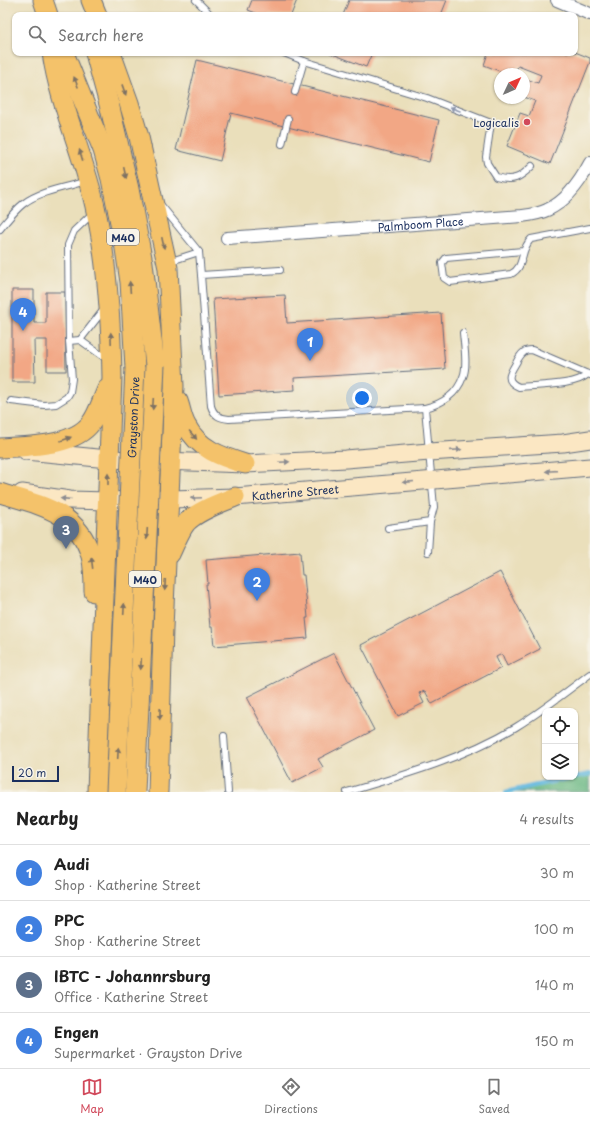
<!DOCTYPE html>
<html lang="en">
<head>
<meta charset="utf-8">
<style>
  body { margin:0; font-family:"Playpen Sans",sans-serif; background:#f2f2f2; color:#222 }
  .controls { position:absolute; right:12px; bottom:12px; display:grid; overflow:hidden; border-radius:8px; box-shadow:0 1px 3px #0004 }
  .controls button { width:36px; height:36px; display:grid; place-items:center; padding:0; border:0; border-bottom:1px solid #e0e0e0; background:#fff; color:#222; font:20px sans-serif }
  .compass { position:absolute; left:494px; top:68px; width:36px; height:36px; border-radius:50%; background:#fff; box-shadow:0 1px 3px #0004; rotate:46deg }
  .scale { position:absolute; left:12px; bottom:10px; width:47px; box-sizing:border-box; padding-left:4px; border:2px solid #1b2f5e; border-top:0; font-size:11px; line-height:14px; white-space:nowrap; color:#1b2f5e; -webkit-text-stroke:3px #f7f3e8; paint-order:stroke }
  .you { position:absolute; left:362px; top:398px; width:14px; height:14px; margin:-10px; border:3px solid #fff; border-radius:50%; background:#1a73e8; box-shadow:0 0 0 6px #1a73e833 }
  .badge { display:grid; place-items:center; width:26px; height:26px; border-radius:50%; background:#d1495b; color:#fff; font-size:13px; font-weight:700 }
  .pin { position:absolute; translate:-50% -33px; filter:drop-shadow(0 1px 2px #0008) }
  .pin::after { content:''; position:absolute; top:21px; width:14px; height:12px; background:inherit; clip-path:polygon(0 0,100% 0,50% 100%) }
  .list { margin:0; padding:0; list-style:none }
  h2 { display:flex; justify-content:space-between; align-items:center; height:52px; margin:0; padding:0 16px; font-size:17px }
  h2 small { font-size:13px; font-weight:400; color:#767676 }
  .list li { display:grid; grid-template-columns:26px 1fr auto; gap:12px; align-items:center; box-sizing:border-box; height:56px; padding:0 16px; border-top:1px solid #e0e0e0 }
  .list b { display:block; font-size:15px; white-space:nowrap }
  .list p { margin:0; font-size:13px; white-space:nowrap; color:#767676 }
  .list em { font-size:13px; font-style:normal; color:#767676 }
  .icon { flex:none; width:22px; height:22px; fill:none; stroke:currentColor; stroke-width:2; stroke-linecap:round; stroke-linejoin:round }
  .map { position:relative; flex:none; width:590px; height:792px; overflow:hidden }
  .search { position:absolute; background:#fff; box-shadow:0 1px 3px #0004; left:12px; right:12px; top:12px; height:44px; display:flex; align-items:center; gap:10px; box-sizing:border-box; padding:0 14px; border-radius:8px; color:#767676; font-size:15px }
  .sheet { height:276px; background:#fff }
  nav { display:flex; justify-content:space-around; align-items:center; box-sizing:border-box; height:56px; border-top:1px solid #e0e0e0; background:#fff; font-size:11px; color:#767676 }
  nav a { display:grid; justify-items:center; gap:2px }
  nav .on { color:#d1495b }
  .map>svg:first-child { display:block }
  .forest { fill:#68b782; stroke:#427370 }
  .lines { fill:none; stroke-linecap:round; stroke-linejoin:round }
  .stream { stroke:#64b9e0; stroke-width:4.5 }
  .building { fill:#f2a785 }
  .lane-casing { stroke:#636d7f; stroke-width:8 }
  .street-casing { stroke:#636d7f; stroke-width:14 }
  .secondary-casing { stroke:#636d7f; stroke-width:19 }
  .primary-casing { stroke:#636d7f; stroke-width:21 }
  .lane { stroke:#fff; stroke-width:6 }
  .street { stroke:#fff; stroke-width:12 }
  .secondary { stroke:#fbe7c3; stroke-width:17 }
  .primary { stroke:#f4c26a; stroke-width:19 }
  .primary-bridge-casing { stroke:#636d7f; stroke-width:21; stroke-linecap:butt }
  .primary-bridge { stroke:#f4c26a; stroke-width:19 }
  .oneway { fill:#7d7163 }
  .oneway2 { fill:#8d97ae }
  .oneway3 { fill:#8b8b90 }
  .poi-dot { fill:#d1495b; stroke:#f7f3e8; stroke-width:1.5 }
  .labels { text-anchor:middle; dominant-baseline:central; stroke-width:3; stroke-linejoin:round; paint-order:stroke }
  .shield { fill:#f7f3e8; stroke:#5d6a87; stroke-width:1 }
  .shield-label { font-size:10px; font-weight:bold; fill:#1b2f5e }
  .poi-label { font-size:11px; fill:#1b2f5e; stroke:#f7f3e8; text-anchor:end }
  .street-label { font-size:11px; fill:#1b2f5e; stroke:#f7f3e8 }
</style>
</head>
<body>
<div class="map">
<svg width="590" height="792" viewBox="0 0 590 792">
  <rect width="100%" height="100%" fill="#f7f3e8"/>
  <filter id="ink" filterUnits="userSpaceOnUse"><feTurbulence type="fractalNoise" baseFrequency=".025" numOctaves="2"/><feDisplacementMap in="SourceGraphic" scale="8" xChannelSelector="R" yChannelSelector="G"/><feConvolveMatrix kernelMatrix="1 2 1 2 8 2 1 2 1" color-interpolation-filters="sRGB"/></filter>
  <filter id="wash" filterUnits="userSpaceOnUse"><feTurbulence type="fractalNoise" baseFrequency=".012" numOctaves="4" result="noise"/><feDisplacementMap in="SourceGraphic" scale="16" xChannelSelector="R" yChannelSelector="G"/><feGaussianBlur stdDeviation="0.9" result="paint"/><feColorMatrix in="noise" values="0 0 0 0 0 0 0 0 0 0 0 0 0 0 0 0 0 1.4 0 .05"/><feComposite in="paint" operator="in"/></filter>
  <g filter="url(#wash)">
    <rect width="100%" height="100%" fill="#eadfbb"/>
    <!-- forest -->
    <polygon class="forest" points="590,774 590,792 506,792"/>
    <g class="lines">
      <!-- stream -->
      <g class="stream">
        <polyline points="575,777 590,774"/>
        <polyline points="506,792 574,777"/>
      </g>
    </g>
    <g id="blocks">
      <!-- building -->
      <g class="building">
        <polygon points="252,0 297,0 291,15 261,15 248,10"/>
        <polygon points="349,0 447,0 441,15 343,15"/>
        <polygon points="575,52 590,58 590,62 550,164 507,146 520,113 529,116 535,101 524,97 524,93 529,80 538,83 541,75 518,66 515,74 507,74 484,65 488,53"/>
        <polygon points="330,53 372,53 366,67"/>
        <polygon points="197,60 439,120 429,162 231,113 220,161 176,150"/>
        <polygon points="12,290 34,290 34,323 46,323 46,292 65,292 66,371 47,371 47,340 34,340 35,382 12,382"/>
        <polygon points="285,295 287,323 441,313 445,369 294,378 295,390 219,395 213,299"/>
        <polygon points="300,552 302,575 304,575 308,618 306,618 308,638 214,646 212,627 210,627 206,584 208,584 206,560"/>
        <polygon points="500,572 540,649 507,666 502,654 496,657 501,668 432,704 425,691 419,693 424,703 398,716 361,645"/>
        <polygon points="334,653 374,730 318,759 323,767 292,783 247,697"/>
      </g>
    </g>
  </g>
  <g filter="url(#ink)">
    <use href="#blocks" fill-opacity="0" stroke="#636d7f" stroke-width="1"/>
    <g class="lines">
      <!-- lane casing -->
      <g class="lane-casing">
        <g id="lane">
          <polyline points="196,0 211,15"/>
          <path d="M284,53L304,61L427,98L491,123L486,157L487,163L496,177C513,182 520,178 532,166"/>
          <polyline points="295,92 304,61"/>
          <polyline points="282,144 288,119"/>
          <polyline points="160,204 199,252 201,275"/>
          <path d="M0,229C7,221 14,211 23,204C39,191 67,187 87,181"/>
          <path d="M523,251L446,258L442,263L444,278L450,282L511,274C526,266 519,251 531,239L590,228"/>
          <polyline points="168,262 199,252"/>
          <path d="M280,270L201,275L211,406C214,416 220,418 229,419L425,408"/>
          <polyline points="80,340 105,308"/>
          <polyline points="69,341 80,340 108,360"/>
          <path d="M588,374C576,386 537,385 519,387C504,381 510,373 516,363C518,359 520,355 524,352C526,350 529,350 532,350L590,375"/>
          <polyline points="11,401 44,405 56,404 67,397 70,392 72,379 69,341 68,245 74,231 93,213"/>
          <path d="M388,528L430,522L434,507L425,408C442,404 457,394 463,377C468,366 464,345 463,333"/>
          <polyline points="428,552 430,522"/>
          <polyline points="224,736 228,792"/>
          <path d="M347,792C405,775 464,758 516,727C542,711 566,692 590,674"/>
        </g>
      </g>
      <!-- street casing -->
      <g class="street-casing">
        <g id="street">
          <polyline points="557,0 590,14"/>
          <path id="s1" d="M227,238L522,216C530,215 539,214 547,210C567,201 580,182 590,163"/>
        </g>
      </g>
      <!-- secondary casing -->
      <g class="secondary-casing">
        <g id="secondary">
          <polyline points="26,451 108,459 245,464 346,459 429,452 563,443 590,439"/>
          <path id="s2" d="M22,493L70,500L108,501L235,497L590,467"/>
        </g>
      </g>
      <!-- primary casing -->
      <g class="primary-casing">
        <g id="primary">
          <polyline points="43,0 48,15"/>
          <polyline points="91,0 97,15"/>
          <path d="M52,53C60,107 85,157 96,211C108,265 111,322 112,377L97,792"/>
          <polyline points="64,53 103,150 111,179 124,242 130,282 135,368"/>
          <polyline points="95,53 110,108 129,189 143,263 155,365"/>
          <polyline points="111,53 129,103 139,137 168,268 174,386 163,628 158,792"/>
          <path d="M178,401C181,409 182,418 186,425C198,449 222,457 245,464"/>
          <path d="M0,448C27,446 73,447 91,423C98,414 102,400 107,389"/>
          <path d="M0,493C39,505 78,511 91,556C94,567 94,581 94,592"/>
          <path d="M170,554C175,544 179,532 186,523C197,511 220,503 235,497"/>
        </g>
      </g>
      <!-- lane -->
      <use href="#lane" class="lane"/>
      <!-- street -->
      <use href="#street" class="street"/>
      <!-- secondary -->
      <use href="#secondary" class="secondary"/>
      <!-- primary -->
      <use href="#primary" class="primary"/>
      <!-- primary-bridge casing -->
      <g class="primary-bridge-casing">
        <g id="primary-bridge">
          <path id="s3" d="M116,792L135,368"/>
          <polyline points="135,792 155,365"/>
        </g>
      </g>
      <!-- primary-bridge -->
      <use href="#primary-bridge" class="primary-bridge"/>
    </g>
    <!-- one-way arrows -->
    <defs><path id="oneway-solid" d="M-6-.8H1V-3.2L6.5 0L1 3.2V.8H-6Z"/></defs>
    <g class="oneway">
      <use href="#oneway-solid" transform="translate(76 82) rotate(-112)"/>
      <use href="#oneway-solid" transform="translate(124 90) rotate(70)"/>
      <use href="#oneway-solid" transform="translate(81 155) rotate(-107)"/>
      <use href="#oneway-solid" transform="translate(125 173) rotate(77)"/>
      <use href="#oneway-solid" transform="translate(163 243) rotate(78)"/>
      <use href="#oneway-solid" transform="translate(130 287) rotate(-94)"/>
      <use href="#oneway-solid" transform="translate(111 338) rotate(-92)"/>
      <use href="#oneway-solid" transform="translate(153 404) rotate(93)"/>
      <use href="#oneway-solid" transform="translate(193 435) rotate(49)"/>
      <use href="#oneway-solid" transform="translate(66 439) rotate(-20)"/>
      <use href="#oneway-solid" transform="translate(108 479) rotate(-90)"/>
      <use href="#oneway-solid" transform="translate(147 534) rotate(93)"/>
      <use href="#oneway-solid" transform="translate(92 563) rotate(-97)"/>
      <use href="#oneway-solid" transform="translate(165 585) rotate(93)"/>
      <use href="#oneway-solid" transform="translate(124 609) rotate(-87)"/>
      <use href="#oneway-solid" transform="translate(141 664) rotate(93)"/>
      <use href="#oneway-solid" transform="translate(160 714) rotate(92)"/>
      <use href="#oneway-solid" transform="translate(118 753) rotate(-87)"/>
    </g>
    <use class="oneway2" href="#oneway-solid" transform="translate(455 109) rotate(-159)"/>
    <g class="oneway3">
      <use href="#oneway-solid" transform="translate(456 450) rotate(-4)"/>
      <use href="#oneway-solid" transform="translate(284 462) rotate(-3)"/>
      <use href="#oneway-solid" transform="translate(551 471) rotate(176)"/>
      <use href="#oneway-solid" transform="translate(408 482) rotate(175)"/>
      <use href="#oneway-solid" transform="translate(196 498) rotate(177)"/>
      <use href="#oneway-solid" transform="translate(66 499) rotate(-175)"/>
    </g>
  </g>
  <!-- markers -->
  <circle class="poi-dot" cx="527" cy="122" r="4"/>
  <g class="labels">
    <!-- shield labels -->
    <g class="shield">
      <rect x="107" y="229" width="32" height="16" rx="3"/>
      <rect x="129" y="571" width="32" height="16" rx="3"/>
    </g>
    <g class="shield-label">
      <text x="123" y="237">M40</text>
      <text x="145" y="579">M40</text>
    </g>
    <!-- poi labels -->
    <g class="poi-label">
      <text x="519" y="122">Logicalis</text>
    </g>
    <!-- street labels -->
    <g class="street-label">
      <text stroke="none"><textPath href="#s1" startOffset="194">Palmboom Place</textPath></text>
      <text stroke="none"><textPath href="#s3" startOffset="375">Grayston Drive</textPath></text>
      <text stroke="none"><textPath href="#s2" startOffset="274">Katherine Street</textPath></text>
    </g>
  </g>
</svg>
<div class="controls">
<button><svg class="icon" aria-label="locate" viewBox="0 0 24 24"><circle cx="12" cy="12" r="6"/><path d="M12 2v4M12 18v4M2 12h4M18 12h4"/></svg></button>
<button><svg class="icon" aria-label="layers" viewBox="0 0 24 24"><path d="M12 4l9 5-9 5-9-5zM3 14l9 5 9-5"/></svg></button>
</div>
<svg class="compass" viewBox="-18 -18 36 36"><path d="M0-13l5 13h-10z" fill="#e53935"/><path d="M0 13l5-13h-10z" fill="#767676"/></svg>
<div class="scale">20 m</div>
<div class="you"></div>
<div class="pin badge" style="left:310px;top:361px;background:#3f7fe0">1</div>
<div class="pin badge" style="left:257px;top:601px;background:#3f7fe0">2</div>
<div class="pin badge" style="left:66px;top:549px;background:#5c6f8a">3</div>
<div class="pin badge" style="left:23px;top:331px;background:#3f7fe0">4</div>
<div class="search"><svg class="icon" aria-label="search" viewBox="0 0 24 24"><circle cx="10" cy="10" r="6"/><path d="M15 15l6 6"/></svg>Search here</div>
</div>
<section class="sheet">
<h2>Nearby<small>4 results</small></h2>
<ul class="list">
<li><span class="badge" style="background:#3f7fe0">1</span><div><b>Audi</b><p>Shop · Katherine Street</p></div><em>30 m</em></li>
<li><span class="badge" style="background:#3f7fe0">2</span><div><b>PPC</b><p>Shop · Katherine Street</p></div><em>100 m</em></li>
<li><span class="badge" style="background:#5c6f8a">3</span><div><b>IBTC - Johannrsburg</b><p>Office · Katherine Street</p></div><em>140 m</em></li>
<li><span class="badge" style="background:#3f7fe0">4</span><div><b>Engen</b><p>Supermarket · Grayston Drive</p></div><em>150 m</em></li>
</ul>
</section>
<nav>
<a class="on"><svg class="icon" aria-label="map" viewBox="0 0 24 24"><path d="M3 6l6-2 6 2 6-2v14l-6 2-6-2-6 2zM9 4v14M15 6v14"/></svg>Map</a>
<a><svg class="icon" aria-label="directions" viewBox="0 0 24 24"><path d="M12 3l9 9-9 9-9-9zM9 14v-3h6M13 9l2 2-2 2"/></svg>Directions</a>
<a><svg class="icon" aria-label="saved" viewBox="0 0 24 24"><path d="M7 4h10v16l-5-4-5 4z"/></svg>Saved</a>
</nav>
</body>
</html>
